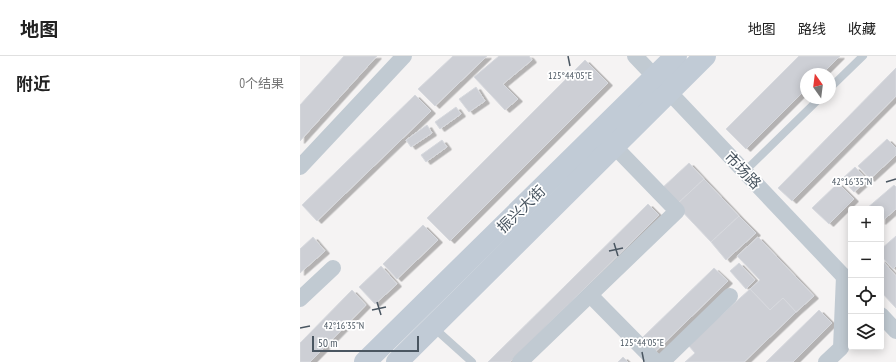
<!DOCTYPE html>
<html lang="zh">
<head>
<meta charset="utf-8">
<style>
  body { margin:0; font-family:"PT Sans Narrow","Noto Sans SC",sans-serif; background:#f2f2f2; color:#222 }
  .controls { position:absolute; right:12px; bottom:12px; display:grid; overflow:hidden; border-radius:4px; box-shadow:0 2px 10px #0003 }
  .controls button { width:36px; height:36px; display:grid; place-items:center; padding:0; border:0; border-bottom:1px solid #e0e0e0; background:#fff; color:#222; font:20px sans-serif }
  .compass { position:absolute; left:500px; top:12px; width:36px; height:36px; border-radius:50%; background:#fff; box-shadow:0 2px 10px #0003; rotate:346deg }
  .scale { position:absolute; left:12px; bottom:10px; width:107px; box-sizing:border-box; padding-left:4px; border:2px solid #4a5661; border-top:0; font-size:11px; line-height:14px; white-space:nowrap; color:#4a5661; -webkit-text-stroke:3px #fff; paint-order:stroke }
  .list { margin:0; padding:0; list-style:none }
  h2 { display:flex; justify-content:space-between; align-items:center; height:52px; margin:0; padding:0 16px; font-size:17px }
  h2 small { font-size:13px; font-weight:400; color:#767676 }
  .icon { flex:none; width:22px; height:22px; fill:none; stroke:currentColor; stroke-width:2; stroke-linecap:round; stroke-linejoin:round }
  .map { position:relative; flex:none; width:596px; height:306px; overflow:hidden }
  header { display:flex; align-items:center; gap:24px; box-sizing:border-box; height:56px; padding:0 20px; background:#fff; border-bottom:1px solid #e0e0e0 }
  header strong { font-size:19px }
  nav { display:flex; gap:22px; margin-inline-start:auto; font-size:14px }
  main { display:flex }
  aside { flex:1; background:#fff }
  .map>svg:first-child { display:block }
  .building { fill:#cdcfd5; stroke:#d7d9de; filter:url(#shadow) }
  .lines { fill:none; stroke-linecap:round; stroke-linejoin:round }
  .lane { stroke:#c1cad2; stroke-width:8 }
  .street { stroke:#c1cad2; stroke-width:16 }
  .secondary { stroke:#c1cbd6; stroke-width:22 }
  .ticks { fill:none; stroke:#4a5661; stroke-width:1.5 }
  .labels { text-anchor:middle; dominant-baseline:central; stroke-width:3.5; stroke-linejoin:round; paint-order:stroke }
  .street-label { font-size:15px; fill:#4a5661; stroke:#fff }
  .ticks-label { font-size:10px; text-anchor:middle; fill:#4a5661; stroke:#fff; stroke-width:3.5; stroke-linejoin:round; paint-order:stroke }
</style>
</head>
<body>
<header>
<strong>地图</strong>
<nav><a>地图</a><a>路线</a><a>收藏</a></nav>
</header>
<main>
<aside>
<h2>附近<small>0个结果</small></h2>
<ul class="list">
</ul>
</aside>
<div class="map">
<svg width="596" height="306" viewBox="0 0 596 306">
  <defs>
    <filter id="shadow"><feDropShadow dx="4.5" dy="2.5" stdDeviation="0" flood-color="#0004"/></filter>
  </defs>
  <rect width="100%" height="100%" fill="#f5f3f3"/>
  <!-- building -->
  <g class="building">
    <polygon points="44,0 77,0 0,85 0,49"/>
    <polygon points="153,0 187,0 135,50 118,33"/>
    <polygon points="199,0 229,0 232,4 203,28 218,43 205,54 174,21"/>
    <polygon points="499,0 540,0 522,18 506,18 506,33 446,93 426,73"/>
    <polygon points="285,4 308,27 150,185 127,162"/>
    <polygon points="596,12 596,40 492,145 478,132"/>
    <polygon points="176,31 185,45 169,56 159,43"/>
    <polygon points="115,39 131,55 17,165 2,149"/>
    <polygon points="156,51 161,58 140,73 135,66"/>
    <polygon points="127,69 132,77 111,91 106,84"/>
    <polygon points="587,83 596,92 596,99 570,123 558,110"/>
    <polygon points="142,84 147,91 126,106 121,99"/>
    <polygon points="389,107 404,123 376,149 361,133"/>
    <polygon points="555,111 567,124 554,136 542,123"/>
    <polygon points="404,123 439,160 411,186 376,149"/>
    <polygon points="538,127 554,143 529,168 512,152"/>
    <polygon points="594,129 596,131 596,153 581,166 581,153 566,153"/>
    <polygon points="348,148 359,159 210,306 188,306"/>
    <polygon points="439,160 456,177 426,204 411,186"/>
    <polygon points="123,169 138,184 97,223 83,208"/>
    <polygon points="596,180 596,210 593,213 581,200 581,193"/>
    <polygon points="13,181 25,195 0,217 0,193"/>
    <polygon points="458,181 514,240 496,256 483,242 470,254 450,233 460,224 437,200"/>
    <polygon points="581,203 596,220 596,252 581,236"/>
    <polygon points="439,207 455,224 446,233 430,215"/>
    <polygon points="81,210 97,228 75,248 59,231"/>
    <polygon points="414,212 428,225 355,296 342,282"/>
    <polygon points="450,233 470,254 483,242 496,256 444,306 385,306 395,297 388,289"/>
    <polygon points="52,234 66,249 10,306 0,306 0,287"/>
    <polygon points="519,254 532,267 493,306 466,306"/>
    <polygon points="323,301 328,306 318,306"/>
  </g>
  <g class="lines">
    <!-- lane -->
    <g class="lane">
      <polyline points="530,32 563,0"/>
      <polyline points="444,116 520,42"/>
      <polyline points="133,271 172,306"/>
    </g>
    <!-- street -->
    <g class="street">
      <polyline points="335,0 551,228"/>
      <polyline points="0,111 104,0"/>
      <polyline points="290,239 356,306"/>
      <polyline points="0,243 33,212"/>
      <polyline points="581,259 596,275"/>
      <polyline points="220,306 377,155 314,90"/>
      <polyline points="362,306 430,240"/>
      <polyline points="526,306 541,292 544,220"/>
    </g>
    <!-- secondary -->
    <g class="secondary">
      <polyline points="65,306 376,0"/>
      <polyline points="97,306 405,0"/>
    </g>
  </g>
  <!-- ticks -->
  <path class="ticks" d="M268,0L270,10M586,126L596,123M314,187L318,200M309,195L323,192M77,246L81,259M72,254L86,251M0,272L10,270M342,296L344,306"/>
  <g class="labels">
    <!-- street labels -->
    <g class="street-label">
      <text transform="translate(443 114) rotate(46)">市场路</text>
      <text transform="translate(221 153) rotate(-44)">振兴大街</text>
    </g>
  </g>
  <g class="ticks-label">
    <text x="270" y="23">125°44'05"E</text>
    <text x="552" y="129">42°16'35"N</text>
    <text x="44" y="273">42°16'35"N</text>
    <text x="342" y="290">125°44'05"E</text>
  </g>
</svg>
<div class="controls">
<button>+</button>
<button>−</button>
<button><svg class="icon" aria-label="locate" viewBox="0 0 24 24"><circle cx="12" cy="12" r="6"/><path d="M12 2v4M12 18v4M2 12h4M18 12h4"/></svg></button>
<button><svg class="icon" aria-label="layers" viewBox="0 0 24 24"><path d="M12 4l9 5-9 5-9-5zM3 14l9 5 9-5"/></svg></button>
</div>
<svg class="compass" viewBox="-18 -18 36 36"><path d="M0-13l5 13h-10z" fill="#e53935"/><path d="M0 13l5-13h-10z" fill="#767676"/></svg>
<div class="scale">50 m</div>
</div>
</main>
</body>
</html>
